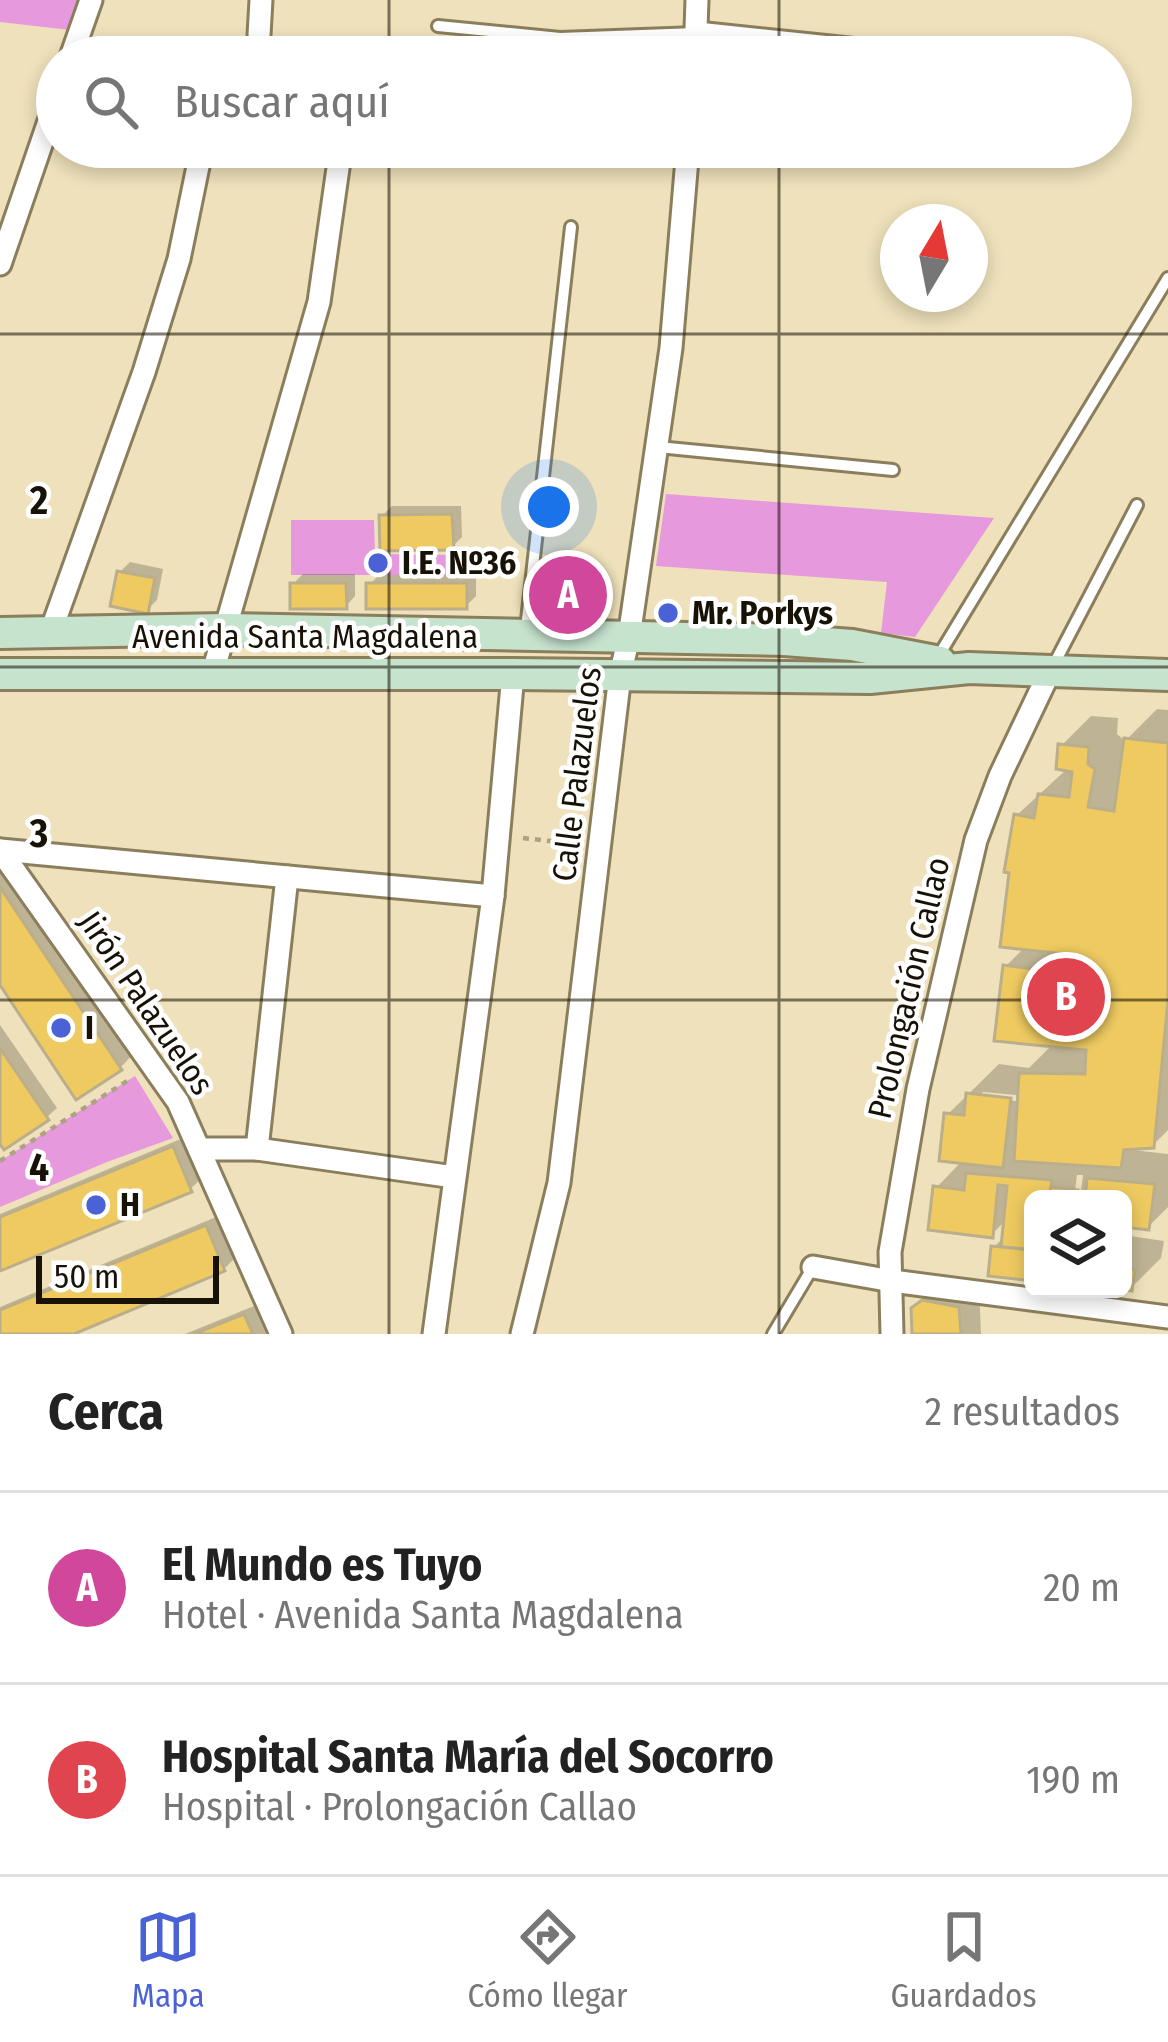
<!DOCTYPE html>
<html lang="es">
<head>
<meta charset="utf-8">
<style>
  body { margin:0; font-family:"Fira Sans Condensed",sans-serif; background:#f2f2f2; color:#222 }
  .controls { position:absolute; right:36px; bottom:36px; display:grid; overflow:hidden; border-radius:18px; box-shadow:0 6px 18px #0003 }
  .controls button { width:108px; height:108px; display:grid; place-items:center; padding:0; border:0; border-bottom:3px solid #e0e0e0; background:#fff; color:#222; font:60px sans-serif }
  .compass { position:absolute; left:880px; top:204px; width:108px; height:108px; border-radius:50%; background:#fff; box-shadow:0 6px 18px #0003; rotate:10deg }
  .scale { position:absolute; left:36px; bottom:30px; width:183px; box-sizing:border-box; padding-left:12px; border:6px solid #171205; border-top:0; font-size:33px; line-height:42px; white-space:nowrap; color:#171205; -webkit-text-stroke:9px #fff; paint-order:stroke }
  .you { position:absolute; left:549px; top:507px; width:42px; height:42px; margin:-30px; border:9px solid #fff; border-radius:50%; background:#1a73e8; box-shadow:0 0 0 18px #1a73e833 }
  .badge { display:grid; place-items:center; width:78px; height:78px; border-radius:50%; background:#4a62d6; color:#fff; font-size:39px; font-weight:700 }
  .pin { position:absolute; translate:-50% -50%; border:6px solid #fff; box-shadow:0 3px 12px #0006 }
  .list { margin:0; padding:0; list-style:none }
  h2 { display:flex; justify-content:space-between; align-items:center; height:156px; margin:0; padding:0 48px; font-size:51px }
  h2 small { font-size:39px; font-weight:400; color:#767676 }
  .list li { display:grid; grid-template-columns:78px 1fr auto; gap:36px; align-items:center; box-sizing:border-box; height:192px; padding:0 48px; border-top:3px solid #e0e0e0 }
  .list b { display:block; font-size:45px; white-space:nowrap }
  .list p { margin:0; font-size:39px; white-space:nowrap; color:#767676 }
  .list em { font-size:39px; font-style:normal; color:#767676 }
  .icon { flex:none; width:66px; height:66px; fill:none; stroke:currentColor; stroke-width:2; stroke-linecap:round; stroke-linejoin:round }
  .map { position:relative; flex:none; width:1168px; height:1334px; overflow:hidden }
  .search { position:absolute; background:#fff; box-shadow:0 6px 18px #0003; left:36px; right:36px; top:36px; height:132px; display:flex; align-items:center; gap:30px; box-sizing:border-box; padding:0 42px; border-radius:66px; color:#767676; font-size:45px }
  .sheet { height:540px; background:#fff }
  nav { display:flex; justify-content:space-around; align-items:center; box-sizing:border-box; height:168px; border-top:3px solid #e0e0e0; background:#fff; font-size:33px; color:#767676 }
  nav a { display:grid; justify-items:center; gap:6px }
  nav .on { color:#4a62d6 }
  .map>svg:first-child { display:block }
  .green { fill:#e799de }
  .shadow { fill:#0003; fill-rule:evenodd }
  .building { fill:#eeca61; stroke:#bbae8a; stroke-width:3 }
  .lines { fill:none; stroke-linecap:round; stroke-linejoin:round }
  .service-casing { stroke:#8b7e5c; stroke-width:16 }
  .minor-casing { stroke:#8b7e5c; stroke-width:27 }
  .secondary-casing { stroke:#8b7e5c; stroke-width:36 }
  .path { stroke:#ada284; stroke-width:4.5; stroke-dasharray:6 6; stroke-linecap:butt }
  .service { stroke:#fff; stroke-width:10 }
  .minor { stroke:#fff; stroke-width:21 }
  .secondary { stroke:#c6e3ce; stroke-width:30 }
  .grid { fill:none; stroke:#171205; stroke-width:3; stroke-opacity:0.55 }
  .poi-dot { fill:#4a62d6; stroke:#fff; stroke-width:4.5 }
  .labels { text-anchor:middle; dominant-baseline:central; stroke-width:9; stroke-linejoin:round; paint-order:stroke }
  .poi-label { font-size:33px; font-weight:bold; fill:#171205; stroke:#fff; text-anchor:start }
  .street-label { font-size:33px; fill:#171205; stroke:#fff }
  .grid-label { font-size:39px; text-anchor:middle; font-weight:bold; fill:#171205; stroke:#fff; stroke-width:9; stroke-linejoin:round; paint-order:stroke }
</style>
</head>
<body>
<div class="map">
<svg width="1168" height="1334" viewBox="0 0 1168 1334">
  <rect width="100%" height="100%" fill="#eee1bb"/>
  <!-- green -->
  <g class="green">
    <polygon points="0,0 80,0 70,30 0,22"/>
    <polygon points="666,494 994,518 915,637 881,633 887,582 656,566"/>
    <polygon points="291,520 374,520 375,554 458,555 458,575 291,575"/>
    <polygon points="135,1076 173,1138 107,1162 0,1207 0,1161"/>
  </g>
  <!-- shadow -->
  <g class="shadow">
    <polygon points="392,506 461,506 462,537 452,547 382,516"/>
    <polygon points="130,562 163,569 157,600 147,610 120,572"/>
    <polygon points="561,562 601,564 595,606 585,616 551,572"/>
    <polygon points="303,574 355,574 355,596 346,606 293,584"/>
    <polygon points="476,574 476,596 466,606 369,585 379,575"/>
    <path d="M1157,709L1168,710V1130L1153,1145L1133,1147V1150L1168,1154V1207L1148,1227L1123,1224V1199H1080L1083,1175H1077L1074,1199H1033V1278L994,1247L1005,1236L1007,1219L992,1234L936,1188L963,1160L947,1115L999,1064L1029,1068L1053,1044L1006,966L1025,947L1017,815L1068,768L1061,746L1091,716L1118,718L1117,734L1125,741ZM983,1092L1026,1096L1025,1102L978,1097Z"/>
    <polygon points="0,860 140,1047 120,1068 0,980"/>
    <polygon points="0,1025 57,1108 47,1117 0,1139"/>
    <polygon points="183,1138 200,1180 190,1189 0,1268 0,1214"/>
    <polygon points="216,1217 234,1259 224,1269 0,1334 0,1307"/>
    <polygon points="1123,1235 1164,1241 1161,1258 1131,1288 1123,1287"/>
    <polygon points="979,1287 981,1334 915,1334 914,1309 935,1288"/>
    <polygon points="254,1306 266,1334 185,1334"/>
  </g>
  <!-- building -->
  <g class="building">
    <polygon points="452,514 454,550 380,551 379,515"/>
    <polygon points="117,571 155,578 148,614 110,606"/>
    <polygon points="548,571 592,573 586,619 544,617"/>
    <polygon points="290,583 346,583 347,609 290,609"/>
    <rect x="366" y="583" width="101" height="26"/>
    <polygon points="1124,738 1168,743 1168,1000 1154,1148 1124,1150 1121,1168 1014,1161 1019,1073 1085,1074 1086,1050 994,1041 1003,965 1073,974 1075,955 1000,947 1009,873 1004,872 1014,814 1034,818 1038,794 1069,797 1072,772 1056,769 1058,744 1089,747 1088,764 1095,769 1088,807 1114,811"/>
    <polygon points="0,887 122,1070 76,1100 0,985"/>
    <polygon points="0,1048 49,1120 4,1150 0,1144"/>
    <polygon points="966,1093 1011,1098 1003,1168 939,1161 944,1113 964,1115"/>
    <polygon points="173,1146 192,1192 0,1271 0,1217"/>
    <polygon points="966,1173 1052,1180 1049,1199 1033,1199 1033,1250 1001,1247 1007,1186 998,1185 993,1238 928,1230 933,1186 964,1190"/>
    <polygon points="1087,1178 1155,1184 1149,1230 1123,1227 1123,1199 1085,1199"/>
    <polygon points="1051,1187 1078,1190 1077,1199 1049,1199"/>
    <polygon points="206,1225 225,1271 74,1334 0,1334 0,1310"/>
    <polygon points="991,1246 1033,1250 1033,1281 988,1276"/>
    <polygon points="1123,1268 1135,1270 1132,1291 1118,1289 1123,1289"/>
    <polygon points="922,1300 959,1307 961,1334 912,1334 911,1308"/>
    <polygon points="244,1314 253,1334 194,1334"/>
  </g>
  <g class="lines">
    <!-- service casing -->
    <g class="service-casing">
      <g id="service">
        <polyline points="438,26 560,38 697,33"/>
        <polyline points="658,447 893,470"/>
        <polyline points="526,629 571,227"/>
        <polyline points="936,660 1168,278"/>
        <polyline points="1052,668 1137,505"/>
        <polyline points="773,1334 813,1267"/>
      </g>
    </g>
    <!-- minor casing -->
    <g class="minor-casing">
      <g id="minor">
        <polyline points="697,33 926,57"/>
        <polyline points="259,35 261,0"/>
        <polyline points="71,57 91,0"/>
        <polyline points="695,57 697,0"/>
        <polyline points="0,264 57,98"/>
        <polyline points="51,631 144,372 179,259 202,147"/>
        <polyline points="213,672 319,302 341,147"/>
        <polyline points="0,850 178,1102 281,1334"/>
        <polyline points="0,850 493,896"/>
        <polyline points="199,1149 257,1149 454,1177"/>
        <polyline points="257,1149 287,877"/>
        <polyline points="813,1267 892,1281 1168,1317"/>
        <polyline points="434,1334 493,896 513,674"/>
        <polyline points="522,1334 559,1183 620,675 629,637 671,348 688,147"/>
        <polyline points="892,1334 890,1252 918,1089 976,840 1000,776 1050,671"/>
      </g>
    </g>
    <!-- secondary casing -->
    <g class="secondary-casing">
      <g id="secondary">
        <polyline points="0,633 226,629 784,640 852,645 940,662"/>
        <polyline points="0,674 513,674 870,678 969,668 1168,675"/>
      </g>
    </g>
    <!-- path -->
    <g class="path">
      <polyline points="523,838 577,844"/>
      <polyline points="0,1161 132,1078"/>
    </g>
    <!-- service -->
    <use href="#service" class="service"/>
    <!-- minor -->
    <use href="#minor" class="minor"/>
    <!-- secondary -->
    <use href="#secondary" class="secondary"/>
  </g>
  <!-- grid -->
  <path class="grid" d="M389,0V57M779,0V57M389,147V1334M779,147V1334M0,334H1168M0,667H1168M0,1000H1168"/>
  <!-- markers -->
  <g class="poi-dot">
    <circle cx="378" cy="563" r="12"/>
    <circle cx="668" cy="613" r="12"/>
    <circle cx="61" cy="1028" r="12"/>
    <circle cx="96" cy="1205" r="12"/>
  </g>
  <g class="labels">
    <!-- poi labels -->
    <g class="poi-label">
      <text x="402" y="563">I.E. Nº36</text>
      <text x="692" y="613">Mr. Porkys</text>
      <text x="85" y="1028">I</text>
      <text x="120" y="1205">H</text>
    </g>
    <!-- street labels -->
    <g class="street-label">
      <text x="305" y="637">Avenida Santa Magdalena</text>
      <text transform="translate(577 774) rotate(-83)">Calle Palazuelos</text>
      <text transform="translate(909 988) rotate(-77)">Prolongación Callao</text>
      <text transform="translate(146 1003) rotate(56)">Jirón Palazuelos</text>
    </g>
  </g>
  <g class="grid-label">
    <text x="39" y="514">2</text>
    <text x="39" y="847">3</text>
    <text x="39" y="1181">4</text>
  </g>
</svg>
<div class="controls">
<button><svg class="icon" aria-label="layers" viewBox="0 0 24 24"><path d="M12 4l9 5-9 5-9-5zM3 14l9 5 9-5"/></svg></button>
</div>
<svg class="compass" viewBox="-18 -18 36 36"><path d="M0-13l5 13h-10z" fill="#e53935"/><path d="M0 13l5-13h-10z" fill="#767676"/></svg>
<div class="scale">50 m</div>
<div class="you"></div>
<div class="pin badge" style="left:568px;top:595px;background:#d1479c">A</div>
<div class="pin badge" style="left:1066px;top:997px;background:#e0444e">B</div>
<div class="search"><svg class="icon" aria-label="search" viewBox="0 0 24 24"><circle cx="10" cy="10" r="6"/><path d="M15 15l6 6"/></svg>Buscar aquí</div>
</div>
<section class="sheet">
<h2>Cerca<small>2 resultados</small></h2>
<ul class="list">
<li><span class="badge" style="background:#d1479c">A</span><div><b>El Mundo es Tuyo</b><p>Hotel · Avenida Santa Magdalena</p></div><em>20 m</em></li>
<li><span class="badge" style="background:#e0444e">B</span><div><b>Hospital Santa María del Socorro</b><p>Hospital · Prolongación Callao</p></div><em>190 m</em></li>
</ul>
</section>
<nav>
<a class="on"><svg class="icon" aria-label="map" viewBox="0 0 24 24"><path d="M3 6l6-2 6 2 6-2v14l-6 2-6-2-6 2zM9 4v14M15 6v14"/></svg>Mapa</a>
<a><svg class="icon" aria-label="directions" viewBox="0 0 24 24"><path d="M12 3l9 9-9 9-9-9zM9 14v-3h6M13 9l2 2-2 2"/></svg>Cómo llegar</a>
<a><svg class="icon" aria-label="saved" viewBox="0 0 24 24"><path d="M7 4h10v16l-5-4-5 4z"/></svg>Guardados</a>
</nav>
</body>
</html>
